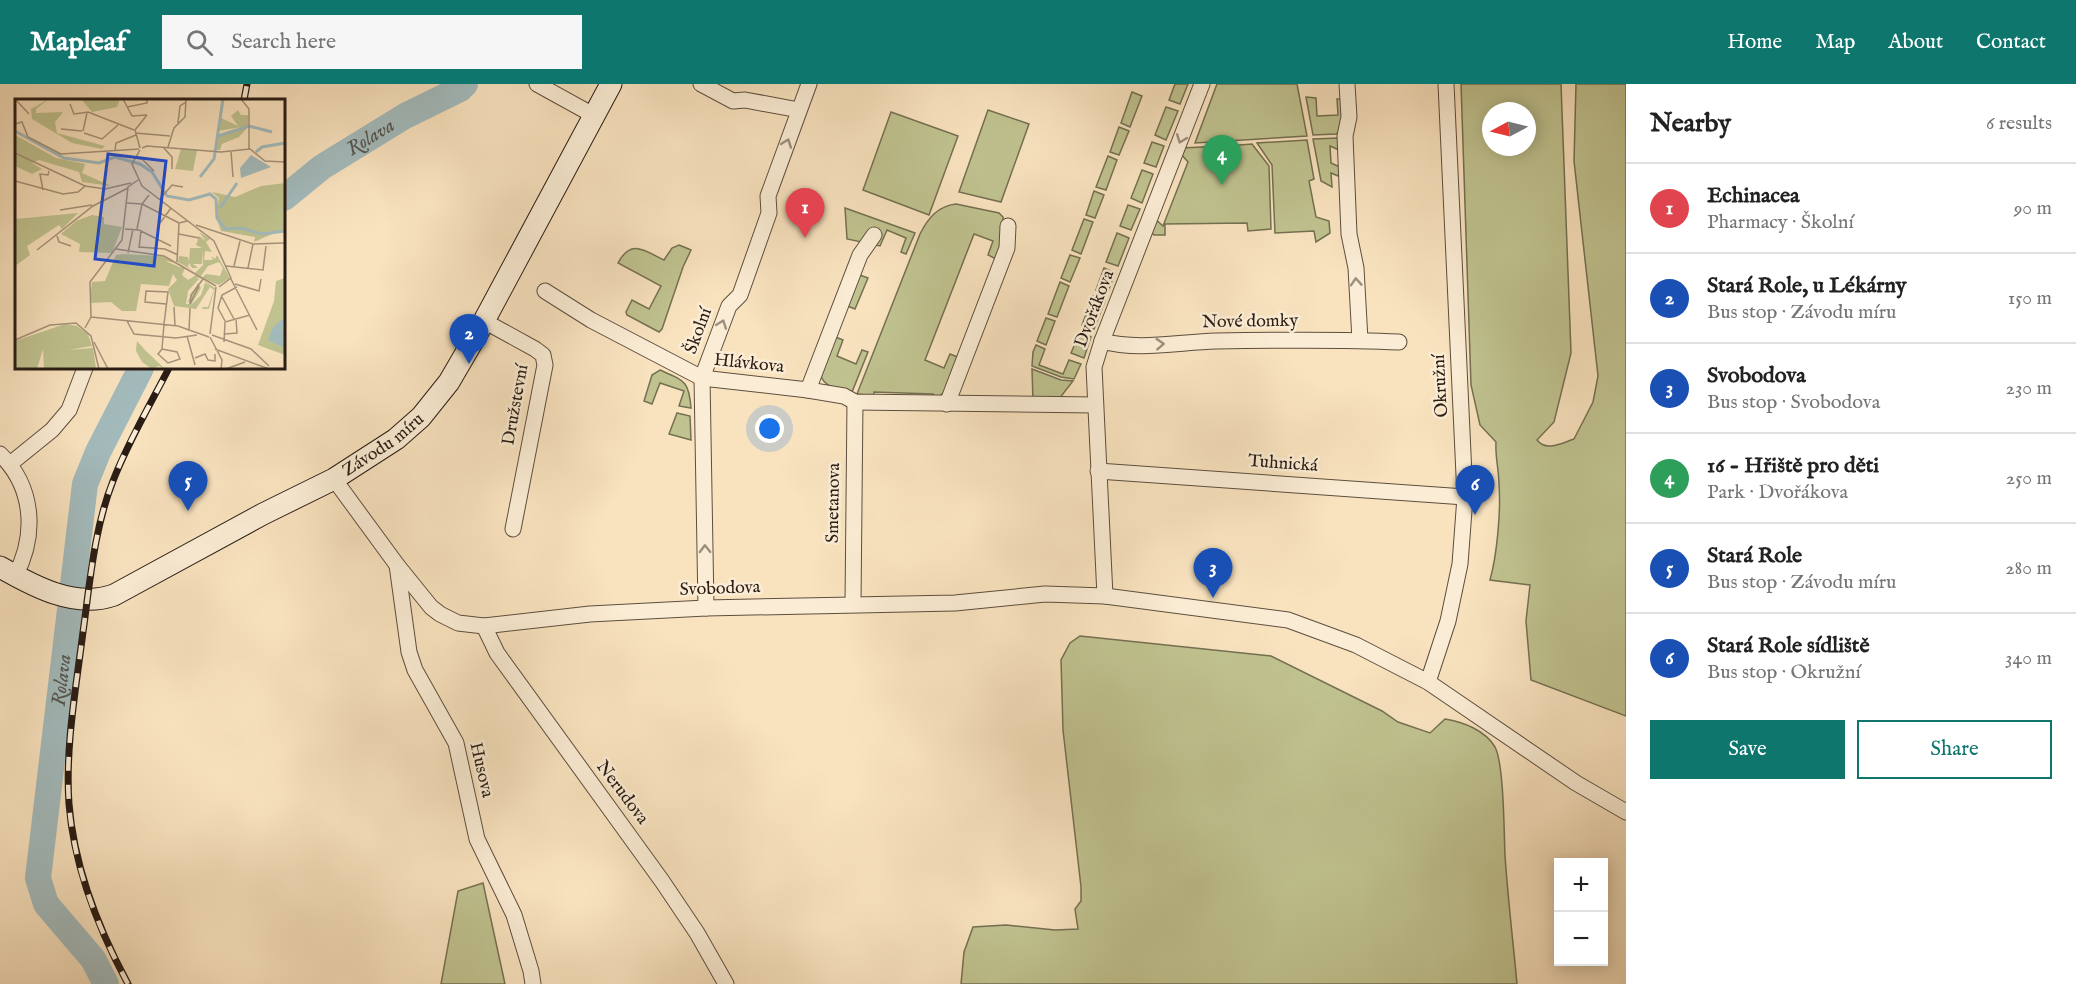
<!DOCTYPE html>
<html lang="en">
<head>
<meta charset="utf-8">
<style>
  body { margin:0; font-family:"IM FELL English",serif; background:#f6f6f6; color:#222 }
  .controls { position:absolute; right:18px; bottom:18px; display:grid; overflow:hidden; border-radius:0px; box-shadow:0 3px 15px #0003 }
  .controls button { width:54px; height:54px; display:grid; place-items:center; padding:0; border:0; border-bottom:2px solid #e0e0e0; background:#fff; color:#222; font:30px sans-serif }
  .compass { position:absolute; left:1482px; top:18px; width:54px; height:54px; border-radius:50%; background:#fff; box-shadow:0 3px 15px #0003; rotate:263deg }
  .you { position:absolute; left:770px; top:345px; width:21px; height:21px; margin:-15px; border:4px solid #fff; border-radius:50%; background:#1a73e8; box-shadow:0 0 0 9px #1a73e833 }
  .badge { display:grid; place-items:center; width:39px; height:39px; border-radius:50%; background:#0f766e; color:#fff; font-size:20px; font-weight:700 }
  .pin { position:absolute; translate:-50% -50px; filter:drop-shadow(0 2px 3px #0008) }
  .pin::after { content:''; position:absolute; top:32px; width:21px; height:18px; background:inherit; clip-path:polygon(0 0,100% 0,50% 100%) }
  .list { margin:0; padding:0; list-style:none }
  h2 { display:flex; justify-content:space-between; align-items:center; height:78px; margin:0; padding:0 24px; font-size:26px }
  h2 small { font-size:20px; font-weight:400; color:#767676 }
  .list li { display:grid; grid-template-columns:39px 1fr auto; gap:18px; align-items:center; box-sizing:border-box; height:90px; padding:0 24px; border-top:2px solid #e0e0e0 }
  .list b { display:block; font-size:22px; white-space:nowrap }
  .list p { margin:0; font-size:20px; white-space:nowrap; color:#767676 }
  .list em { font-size:20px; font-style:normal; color:#767676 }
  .actions { display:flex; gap:12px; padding:18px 24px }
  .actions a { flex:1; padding:14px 0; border:2px solid #0f766e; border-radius:0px; text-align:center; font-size:21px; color:#0f766e }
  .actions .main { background:#0f766e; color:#fff }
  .icon { flex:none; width:33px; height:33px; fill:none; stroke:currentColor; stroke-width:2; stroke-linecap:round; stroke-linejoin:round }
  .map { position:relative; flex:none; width:1626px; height:900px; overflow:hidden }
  header { display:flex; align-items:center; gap:36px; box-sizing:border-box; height:84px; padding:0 30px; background:#0f766e; color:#fff }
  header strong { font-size:28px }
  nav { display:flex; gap:33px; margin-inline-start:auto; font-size:21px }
  .search { width:420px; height:54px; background:#f6f6f6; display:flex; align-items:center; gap:15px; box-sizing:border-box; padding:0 21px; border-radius:0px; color:#767676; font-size:22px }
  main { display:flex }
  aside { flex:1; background:#fff }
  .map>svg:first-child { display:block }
  .green { fill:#c0c390; stroke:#747052; stroke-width:1.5; fill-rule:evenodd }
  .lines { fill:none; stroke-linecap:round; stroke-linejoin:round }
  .river { stroke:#a3bbbd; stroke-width:26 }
  .street-casing { stroke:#5d4e3f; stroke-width:17 }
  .secondary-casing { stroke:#291c14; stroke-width:23 }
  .street { stroke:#fbedd5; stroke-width:15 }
  .secondary { stroke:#fbedd5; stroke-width:21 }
  .rail-casing { stroke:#291c14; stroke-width:7 }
  .rail { stroke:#fbedd5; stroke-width:4.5; stroke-dasharray:14; stroke-linecap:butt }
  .oneway { stroke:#9c8f7e }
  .labels { text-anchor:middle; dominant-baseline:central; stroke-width:5; stroke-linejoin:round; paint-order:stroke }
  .street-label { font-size:18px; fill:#291c14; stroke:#fbedd5 }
  .water-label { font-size:20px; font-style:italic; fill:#54544f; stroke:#fbedd5 }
  .inset-river { fill:none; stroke:#a3bbbd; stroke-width:3 }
  .inset-road { fill:none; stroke:#a6937b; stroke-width:1.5 }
  .view { fill:#1d4ed8; fill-opacity:0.15; stroke:#1d4ed8; stroke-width:3 }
  .inset-edge { fill:none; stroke:#291c14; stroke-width:3 }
</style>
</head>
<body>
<header>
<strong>Mapleaf</strong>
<div class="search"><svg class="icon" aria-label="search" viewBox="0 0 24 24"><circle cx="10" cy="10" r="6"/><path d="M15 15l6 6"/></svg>Search here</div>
<nav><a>Home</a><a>Map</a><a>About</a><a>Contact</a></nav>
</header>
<main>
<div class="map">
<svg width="1626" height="900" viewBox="0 0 1626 900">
  <rect width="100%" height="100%" fill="#f9e3bf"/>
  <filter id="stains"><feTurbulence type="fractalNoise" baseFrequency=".00333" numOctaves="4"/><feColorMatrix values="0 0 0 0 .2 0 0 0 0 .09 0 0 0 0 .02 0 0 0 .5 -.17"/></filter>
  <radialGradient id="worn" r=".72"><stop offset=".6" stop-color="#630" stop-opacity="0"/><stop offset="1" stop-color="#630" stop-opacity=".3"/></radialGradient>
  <!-- green -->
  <g class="green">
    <polygon points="1175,0 1188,0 1180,20 1169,16"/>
    <polygon points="1217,0 1297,0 1307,52 1195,59"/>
    <path d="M1461,0H1561L1571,269L1554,338L1537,356C1546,368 1562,359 1574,355L1593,318L1598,292L1574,77L1576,0H1626V632L1531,596L1526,537L1530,501L1490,496C1497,471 1501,427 1499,401C1499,386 1495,373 1496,358L1480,341L1471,301ZM1491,27H1527V63H1491Z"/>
    <polygon points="1132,8 1142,12 1130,43 1121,39"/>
    <polygon points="1306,13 1316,14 1317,32 1338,31 1337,15 1344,15 1341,47 1336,50 1313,51"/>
    <polygon points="1166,23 1178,27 1166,56 1155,51"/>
    <polygon points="988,26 1029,40 1001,118 959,108"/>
    <polygon points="891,28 958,52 929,131 863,106"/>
    <polygon points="1119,43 1129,47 1119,71 1110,68"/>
    <polygon points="1339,54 1339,66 1330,62 1331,79 1342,84 1343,94 1331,89 1332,103 1321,97 1313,55"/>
    <polygon points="1307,56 1314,95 1309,97 1316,133 1329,137 1330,149 1316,158 1314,147 1275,149 1272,81 1257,59"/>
    <polygon points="1152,58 1164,62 1156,83 1144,79"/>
    <polygon points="1252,60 1269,82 1271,145 1248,147 1247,139 1165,140 1165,151 1154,151 1151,148 1154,134 1163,142 1188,78 1180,69 1181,64 1223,62 1224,74 1228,75 1227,62"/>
    <polygon points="1108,72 1117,76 1106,106 1096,103"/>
    <polygon points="1142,86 1153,90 1142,119 1131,114"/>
    <polygon points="1094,107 1104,111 1095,134 1086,131"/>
    <path d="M956,120L999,129L1003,133V137L998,176L988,171L993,157L974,150L925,276L944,284L950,270L960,274L944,308L940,312L935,313L933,310L874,308V312L857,310L920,150C928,134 938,122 956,120Z"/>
    <polygon points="1128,121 1140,125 1131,146 1120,142"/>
    <polygon points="845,124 915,149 906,170 901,168 906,154 887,146 880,162 847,155"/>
    <polygon points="1084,135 1093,138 1081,170 1072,166"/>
    <polygon points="1117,149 1129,154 1118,182 1106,178"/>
    <path d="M679,161L691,166L683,183L662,245L659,248L627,231L626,228L632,216L649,225L661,202L618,179C631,154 645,167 664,176L672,164Z"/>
    <polygon points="1070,171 1080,174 1070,198 1061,194"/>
    <polygon points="1104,184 1115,189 1107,210 1096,206"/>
    <polygon points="857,190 868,194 855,225 845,221"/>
    <polygon points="1060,198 1069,202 1057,233 1048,230"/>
    <polygon points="1093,212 1105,217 1094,245 1082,241"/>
    <polygon points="1046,234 1055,237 1046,261 1037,257"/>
    <polygon points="1080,248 1091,253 1084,274 1071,269"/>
    <path d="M833,252L843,256L837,272L856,280L862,266L868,268L852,308C839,305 825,305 820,290Z"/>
    <polygon points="1036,261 1045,265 1039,281 1063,290 1069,276 1081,280 1074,295 1061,293 1032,282 1033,268"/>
    <polygon points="1032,285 1061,296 1073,297 1059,315 1033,317"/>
    <path d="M660,286C685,297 689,297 691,324L679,322L684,307L660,299L652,320L644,317L652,291Z"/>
    <polygon points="677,329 690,332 691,356 669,350"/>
    <path d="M1080,552L1271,572L1382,627L1398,638L1430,649L1445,635C1463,638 1485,646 1495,663C1504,680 1504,749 1505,772C1508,815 1513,857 1517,900H961L964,868L973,843L1006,841L1055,846L1078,845L1075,825L1081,817V803L1063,646L1061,576L1070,559Z"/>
    <polygon points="483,799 505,900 441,900 458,807"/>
  </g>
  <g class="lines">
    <!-- river -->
    <g class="river">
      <path id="s1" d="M284,114L322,83L405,32L460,5L465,0"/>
      <path id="s2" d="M106,900L93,875L46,820L38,794L85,400L98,368L141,284"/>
    </g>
    <!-- street casing -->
    <g class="street-casing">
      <g id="street">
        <polyline points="537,0 595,32"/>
        <polyline points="701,0 733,17 745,16 799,26"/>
        <polyline points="1347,0 1349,33 1345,52 1349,150 1356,184 1360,256"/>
        <polyline points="545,207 591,236 702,294 808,306 844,312 855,318 1095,321"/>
        <polyline points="484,237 535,265 543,271 545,281 513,445"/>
        <path d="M1102,257C1138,267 1179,258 1216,257C1277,256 1339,255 1399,258"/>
        <polyline points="808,306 860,171 874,151"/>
        <polyline points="947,320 1007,164 1008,142"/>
        <path d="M0,370C34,403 37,451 15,492"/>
        <polyline points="10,380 52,346 69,326 85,284"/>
        <polyline points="1098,387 1465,413"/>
        <polyline points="334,395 397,481 431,523 440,530 458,539 484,542 590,530 706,524 955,519 1045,510 1105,512 1288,536 1356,561 1428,598 1576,699 1626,728"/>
        <polyline points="397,481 409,568 415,586 456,659 477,755 514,831 531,887 533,900"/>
        <polyline points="1105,512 1094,283 1102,257 1202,0"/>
        <polyline points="853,520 855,318"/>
        <polyline points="706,524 702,294 729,222 740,211 769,129 768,112 809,0"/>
        <polyline points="484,542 497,569 662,797 697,849 726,900"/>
        <polyline points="1428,598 1448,537 1460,480 1465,413 1446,0"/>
      </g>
    </g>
    <!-- secondary casing -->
    <g class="secondary-casing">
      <g id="secondary">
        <path id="s3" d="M0,483C33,502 75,525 114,511L263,430L334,395L396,355L421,333L449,298L477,250L611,0"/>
      </g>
    </g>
    <!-- street -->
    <use href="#street" class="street"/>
    <!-- secondary -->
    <use href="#secondary" class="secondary"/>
    <!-- rail casing -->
    <g class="rail-casing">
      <g id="rail">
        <polyline points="244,16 247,0"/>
        <path d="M128,900C98,844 74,784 69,720C65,664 76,604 83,548C90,498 94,445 113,397C128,358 150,321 169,284"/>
      </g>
    </g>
    <!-- rail -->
    <use href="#rail" class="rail"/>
  </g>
  <!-- one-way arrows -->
  <defs><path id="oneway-chevron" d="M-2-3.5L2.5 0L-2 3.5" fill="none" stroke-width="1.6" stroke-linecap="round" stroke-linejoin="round" transform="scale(1.5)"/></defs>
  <g class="oneway">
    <use href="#oneway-chevron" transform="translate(1181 55) rotate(111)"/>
    <use href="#oneway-chevron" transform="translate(787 59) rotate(-70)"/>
    <use href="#oneway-chevron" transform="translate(1356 198) rotate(-94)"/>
    <use href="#oneway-chevron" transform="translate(722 240) rotate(-70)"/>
    <use href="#oneway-chevron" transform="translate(1160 260) rotate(-3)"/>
    <use href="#oneway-chevron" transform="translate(705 465) rotate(-91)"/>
  </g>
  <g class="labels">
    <!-- street labels -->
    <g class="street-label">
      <text transform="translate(1095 225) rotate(-69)">Dvořákova</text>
      <text transform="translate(1250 238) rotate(-1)">Nové domky</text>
      <text transform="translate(699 247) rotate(-70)">Školní</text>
      <text transform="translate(749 280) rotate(6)">Hlávkova</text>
      <text transform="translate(1441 302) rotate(-93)">Okružní</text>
      <text transform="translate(516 321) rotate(-80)">Družstevní</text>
      <text stroke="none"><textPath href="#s3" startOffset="430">Závodu míru</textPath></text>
      <text transform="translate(1283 380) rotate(4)">Tuhnická</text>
      <text transform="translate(834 419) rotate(-89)">Smetanova</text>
      <text transform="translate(720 505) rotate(-2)">Svobodova</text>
      <text transform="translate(481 686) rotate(77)">Husova</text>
      <text transform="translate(622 709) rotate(53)">Nerudova</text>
    </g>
    <!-- water labels -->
    <g class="water-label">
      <text stroke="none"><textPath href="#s1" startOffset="106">Rolava</textPath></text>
      <text stroke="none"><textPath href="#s2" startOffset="327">Rolava</textPath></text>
    </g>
  </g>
  <!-- overview -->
  <g transform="translate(15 15)">
    <rect width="270" height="270" fill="#f9e3bf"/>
    <path d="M34,0L21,10V14L48,13L40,23L42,34L90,47L87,50L57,44L17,20L16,10ZM66,0H105L102,8L77,13ZM223,11L226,16H233V27L203,32L206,19L223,27L216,17ZM233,28L224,38L207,45L205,51H200L202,37ZM0,36L41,59L70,65L67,74L96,87L67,83L64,73L24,61L17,64L27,70L17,75L0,67ZM166,50L182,51L178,72L160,70ZM270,84V135L264,132L239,143L240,138L206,132L201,117L204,99L197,93L220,98L246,87ZM63,114L47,130L44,126L12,147L15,156L0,167V120ZM77,116L89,118V125L107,128L97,154L64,153L65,145L46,135L61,122ZM184,133L195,140L191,143L197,153L190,152L189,161H198L196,157L200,160L202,156L215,179L204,186L187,179L191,175L205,177L208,169L204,163L193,167L186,177L180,174L188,166V150L187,165H178L183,169H177L174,164L173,168L179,172L163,163L164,157L173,158L174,163L175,149H187L181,146L184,137L191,142ZM108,155L147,157L162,164L150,162L167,169L163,164L174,171L170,169L167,176L173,181L181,176L176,172L187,180L181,178L184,180L173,192L171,205H175L173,202L183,184L186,189L176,206L186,196L190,184L195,188L188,181L200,189L194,210H188L187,208H193L199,191L195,188L181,210L159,207L153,190L162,181L158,175L154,187L126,185L121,212H107L96,203L75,204L77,183L90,182L101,156ZM270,179V256L243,246L259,202L261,182ZM50,225L62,227L73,235L77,247L53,251L78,249L81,269L29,270L28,250L22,270H0V242ZM122,242L130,251L150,270L144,267L137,270L127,263L121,252Z" fill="#c0c390"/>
    <path d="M236,56L256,68L226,79L225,69ZM270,218L267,231L270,232V249L253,241L258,228Z" fill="#a3bbbd"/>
    <path class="inset-river" d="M0,32L49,59L84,64L100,58L125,65L137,73L152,97L174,101L195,95L201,100L202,119L210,130L226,129L247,135L270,132M203,37L234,27L257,33M241,53L247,48L270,44M185,78L199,60L208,0M205,109L222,84"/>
    <path class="inset-road" d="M0,0L14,15M108,0L117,17L132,16M226,0L234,10V50M55,5L59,15L74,13M112,8L132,4V0M73,13L119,31M163,24L165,7L171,3M0,25L7,23L13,38L46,55L124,50M46,30L67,32M68,32L72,14M69,34L87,40L103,26M120,34L155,37M148,48L157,58V70M153,48L159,29L170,18L171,0M125,49L120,31L132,16M127,49L132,47L206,53L235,50L250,62L270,63M100,51L101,44L121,36M125,51L117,65L127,87L199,142L216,179L204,188M216,52L218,78M0,54L70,87L90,90L116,84M120,59L127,60L139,72M0,82L48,95L63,93L70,87M28,91L25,75L33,76L34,72M145,100L157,86L168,88M112,104L127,105L164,124M45,111L77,106M145,124L156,109M181,126L238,145L269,144M110,130L124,131L156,147M122,130L127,105L134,96M164,135L184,139M42,137L44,143L56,147M124,148L150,150L163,156M124,149L126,131M101,150L149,157L201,187M22,151L78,107L113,89M113,154L118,130M162,163L164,124L172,122M211,167L248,171L251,147M219,167L225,142M233,169L238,145M216,180L242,231M220,185L244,192L246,180M207,198L219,220M175,205L176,196L188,180M175,205L184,187M159,208L160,227M76,218L163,227L194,238M112,222L119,235L161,239L182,236M210,222L203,209L207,196L222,188M149,225L153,193L131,192L130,203L151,205M70,229L76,218L75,183L107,141L113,88L123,81M174,232L175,209M195,235L201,188M210,235L222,234L221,220M197,236L236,250L254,267M172,237L180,266M195,238L207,261L206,270M0,241L35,226L61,224L76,237L84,270M79,243L93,270M209,243L210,223L235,216M147,250L162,253L165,260L153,264L143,255L147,250L149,225M200,250L254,270M180,259L190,255L193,261L200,262V255M211,270L230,263"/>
    <path class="view" d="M93,55L151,62L139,167L80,160Z"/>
    <rect width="270" height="270" class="inset-edge"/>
  </g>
  <rect width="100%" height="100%" filter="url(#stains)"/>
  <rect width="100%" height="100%" fill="url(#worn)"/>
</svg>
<div class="controls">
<button>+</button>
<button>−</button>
</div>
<svg class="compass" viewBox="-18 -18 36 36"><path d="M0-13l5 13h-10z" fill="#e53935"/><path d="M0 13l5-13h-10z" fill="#767676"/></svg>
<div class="you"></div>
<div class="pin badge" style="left:805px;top:154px;background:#e0444e">1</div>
<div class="pin badge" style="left:469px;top:280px;background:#1a4fb4">2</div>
<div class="pin badge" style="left:1213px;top:514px;background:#1a4fb4">3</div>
<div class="pin badge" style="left:1222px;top:101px;background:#2e9e5b">4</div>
<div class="pin badge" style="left:188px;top:427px;background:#1a4fb4">5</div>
<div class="pin badge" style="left:1475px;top:431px;background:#1a4fb4">6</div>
</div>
<aside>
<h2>Nearby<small>6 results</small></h2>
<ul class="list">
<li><span class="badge" style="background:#e0444e">1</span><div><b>Echinacea</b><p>Pharmacy · Školní</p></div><em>90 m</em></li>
<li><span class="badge" style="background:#1a4fb4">2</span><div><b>Stará Role, u Lékárny</b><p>Bus stop · Závodu míru</p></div><em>150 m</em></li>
<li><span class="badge" style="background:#1a4fb4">3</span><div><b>Svobodova</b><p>Bus stop · Svobodova</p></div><em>230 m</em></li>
<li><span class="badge" style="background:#2e9e5b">4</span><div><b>16 - Hřiště pro děti</b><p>Park · Dvořákova</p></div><em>250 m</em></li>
<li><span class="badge" style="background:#1a4fb4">5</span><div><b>Stará Role</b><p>Bus stop · Závodu míru</p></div><em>280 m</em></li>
<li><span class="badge" style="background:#1a4fb4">6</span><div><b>Stará Role sídliště</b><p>Bus stop · Okružní</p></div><em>340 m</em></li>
</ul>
<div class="actions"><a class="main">Save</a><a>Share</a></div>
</aside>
</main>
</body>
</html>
